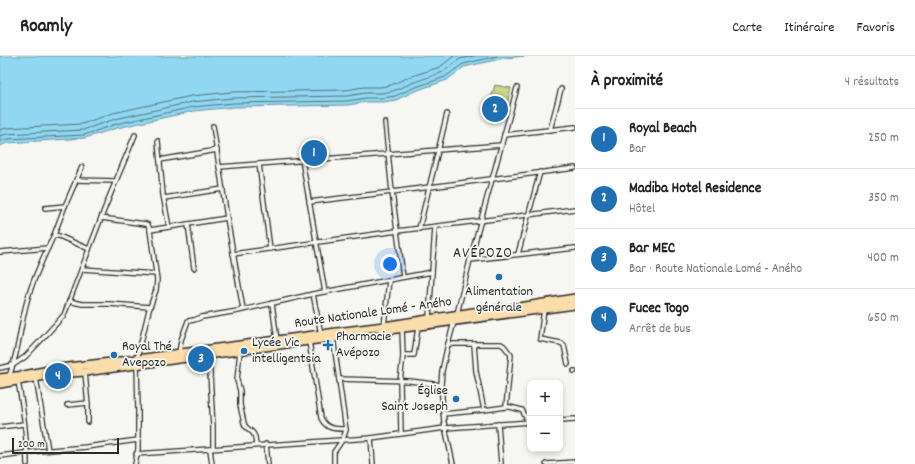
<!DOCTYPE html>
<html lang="fr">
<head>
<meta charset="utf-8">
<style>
  body { margin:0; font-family:Dekko,sans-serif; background:#f2f2f2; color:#222 }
  .controls { position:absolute; right:12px; bottom:12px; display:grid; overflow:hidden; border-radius:8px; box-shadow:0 2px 6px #0003 }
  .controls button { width:36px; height:36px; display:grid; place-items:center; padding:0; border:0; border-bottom:1px solid #e0e0e0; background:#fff; color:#222; font:20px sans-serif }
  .scale { position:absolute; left:12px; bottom:10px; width:107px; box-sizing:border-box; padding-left:4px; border:2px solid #2b2b2b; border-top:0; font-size:11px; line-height:14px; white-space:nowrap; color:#2b2b2b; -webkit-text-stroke:3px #f6f6f2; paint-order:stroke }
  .you { position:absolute; left:390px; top:208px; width:14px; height:14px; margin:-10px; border:3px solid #fff; border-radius:50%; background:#1a73e8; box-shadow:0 0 0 6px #1a73e833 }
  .badge { display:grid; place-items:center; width:26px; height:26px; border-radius:50%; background:#1f6fb2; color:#fff; font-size:13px; font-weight:700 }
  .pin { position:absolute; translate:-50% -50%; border:2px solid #fff; box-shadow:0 1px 4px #0006 }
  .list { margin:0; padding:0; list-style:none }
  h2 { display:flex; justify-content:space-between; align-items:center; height:52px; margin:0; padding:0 16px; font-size:17px }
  h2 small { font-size:13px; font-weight:400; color:#767676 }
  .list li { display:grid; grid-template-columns:26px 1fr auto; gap:12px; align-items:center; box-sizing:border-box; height:60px; padding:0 16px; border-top:1px solid #e0e0e0 }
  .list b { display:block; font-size:15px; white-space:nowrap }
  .list p { margin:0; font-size:13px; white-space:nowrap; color:#767676 }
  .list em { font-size:13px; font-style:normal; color:#767676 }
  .map { position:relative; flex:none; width:575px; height:408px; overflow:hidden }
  header { display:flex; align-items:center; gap:24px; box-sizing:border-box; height:56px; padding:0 20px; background:#fff; border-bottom:1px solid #e0e0e0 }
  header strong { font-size:19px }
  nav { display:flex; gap:22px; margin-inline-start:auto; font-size:14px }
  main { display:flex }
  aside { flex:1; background:#fff }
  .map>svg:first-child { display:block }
  .green { fill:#c6d68a; stroke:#78805a }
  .water { fill:#90d8f2; stroke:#6893a2 }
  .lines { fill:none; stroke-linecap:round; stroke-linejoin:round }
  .shore { stroke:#53707b; stroke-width:1 }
  .street-casing { stroke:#2b2b2b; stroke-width:6 }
  .highway-casing { stroke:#2b2b2b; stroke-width:10 }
  .street { stroke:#f6f6f2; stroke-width:3.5 }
  .highway { stroke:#fbddab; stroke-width:7 }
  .poi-dot { fill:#1f6fb2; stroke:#f6f6f2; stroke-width:1.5 }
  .labels { text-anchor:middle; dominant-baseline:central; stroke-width:3.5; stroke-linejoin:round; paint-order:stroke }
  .poi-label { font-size:14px; fill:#2b2b2b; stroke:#f6f6f2; text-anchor:start }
  .street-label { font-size:14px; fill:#2b2b2b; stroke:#f6f6f2 }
  .neighbourhood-label { font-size:15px; letter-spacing:1px; fill:#2b2b2b; stroke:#f6f6f2 }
</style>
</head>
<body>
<header>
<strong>Roamly</strong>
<nav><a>Carte</a><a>Itinéraire</a><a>Favoris</a></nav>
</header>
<main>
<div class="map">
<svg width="575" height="408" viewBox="0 0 575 408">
  <rect width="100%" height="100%" fill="#f6f6f2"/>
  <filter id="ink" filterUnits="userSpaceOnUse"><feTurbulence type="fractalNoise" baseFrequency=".025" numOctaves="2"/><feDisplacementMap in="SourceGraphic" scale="8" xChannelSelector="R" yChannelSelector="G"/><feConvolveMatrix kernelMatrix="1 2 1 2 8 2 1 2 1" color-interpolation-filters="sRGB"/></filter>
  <g filter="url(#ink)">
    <!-- green -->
    <polygon class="green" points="495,29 511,32 504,60 501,59 503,49 494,46 494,47 489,46 488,44 492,39"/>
    <!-- water -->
    <polygon class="water" points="0,0 525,0 505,2 464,11 447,24 415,35 396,44 382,46 366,46 348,49 234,51 194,55 117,72 85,82 7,87 0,90"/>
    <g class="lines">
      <!-- shore -->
      <g class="shore">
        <polyline points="0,74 6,72 82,68 113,57 191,40 232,36 346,34 364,31 381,31 391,29 409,21 440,11 454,0"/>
        <polyline points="0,80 7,78 83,74 115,63 192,46 233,42 347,40 365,37 382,37 393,35 412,27 443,16 460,3 474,0"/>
        <polyline points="0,85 7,83 84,79 116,68 193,51 234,47 347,45 366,42 382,42 395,40 413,32 445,21 463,8 497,0"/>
      </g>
      <!-- street casing -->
      <g class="street-casing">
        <g id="street">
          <polyline points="385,66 392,136 403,221"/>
          <polyline points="213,70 227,162 243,253"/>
          <polyline points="550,74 561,33"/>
          <polyline points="504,79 575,71"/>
          <polyline points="158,85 163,139 169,171"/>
          <polyline points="160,104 217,94"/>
          <polyline points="302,104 325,236"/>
          <polyline points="259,108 270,193"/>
          <polyline points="219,111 502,89"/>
          <polyline points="76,124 116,125"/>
          <polyline points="164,142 223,133"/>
          <polyline points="309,146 392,136 575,112"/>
          <polyline points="45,152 65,150"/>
          <polyline points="101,162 146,168 148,169 150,174 157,224 156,234 149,254 137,303"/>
          <polyline points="188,168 194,212"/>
          <polyline points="419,173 447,58"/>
          <polyline points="150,174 227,162"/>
          <polyline points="54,179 65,150 82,111"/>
          <polyline points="0,196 48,192"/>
          <polyline points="233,198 397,175 575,153"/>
          <polyline points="518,198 540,116"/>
          <polyline points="470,204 575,192"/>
          <polyline points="82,213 156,218"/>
          <polyline points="313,238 321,278"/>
          <polyline points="69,245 82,248 109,248 150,251"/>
          <polyline points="272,247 277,284"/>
          <polyline points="544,253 540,283 561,287 564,289 568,308"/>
          <polyline points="457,258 470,204 517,32"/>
          <polyline points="429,262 435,171"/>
          <polyline points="384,270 389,224"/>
          <polyline points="333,281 346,374 343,383 334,396 334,408"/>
          <path d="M309,285L321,362C326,373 334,373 346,373"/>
          <polyline points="448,288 501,288 504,290 511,299 506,351"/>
          <polyline points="474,288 476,315 484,354"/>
          <polyline points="240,295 237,324 240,335 240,349 244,367 245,370 253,377 255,381 256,389"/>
          <polyline points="179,297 181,284 188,265 194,264 202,261 238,255 313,238 432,216"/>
          <polyline points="209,299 213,371 213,392"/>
          <polyline points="403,299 414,299 418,271"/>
          <polyline points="0,312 13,309 25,301 45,280 64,259 106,149 135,79"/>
          <polyline points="574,315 575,315"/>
          <polyline points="85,316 88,350 88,366"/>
          <path d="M9,320C19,296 20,270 27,245C33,222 44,200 54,179L59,180L89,193"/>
          <polyline points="36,322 48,394"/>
          <polyline points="339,323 410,325 441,329"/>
          <path d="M18,325C23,351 27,382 27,408"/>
          <polyline points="400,325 401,378"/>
          <polyline points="400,325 403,300 402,273"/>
          <polyline points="67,349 88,347"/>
          <polyline points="443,358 484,354 506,351 510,351 522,354 528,366"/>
          <polyline points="560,364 575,363"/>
          <polyline points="498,368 501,408"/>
          <polyline points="0,371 24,368"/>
          <polyline points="371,382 373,408"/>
          <polyline points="266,388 268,408"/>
          <polyline points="210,393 212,408"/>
          <polyline points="136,398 371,382 445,372 530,366"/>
          <polyline points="0,400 40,395 86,391 138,384"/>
          <polyline points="135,408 138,393 138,354 137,309"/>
          <polyline points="453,408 444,366 441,329 442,315 448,288 454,266"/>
          <polyline points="546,408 575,406"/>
        </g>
      </g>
      <!-- highway casing -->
      <g class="highway-casing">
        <g id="highway">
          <polyline points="382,275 575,249"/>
          <polyline points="0,322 24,319 59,312 137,303 321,278 384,270 473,256 513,252 575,242"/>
          <polyline points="0,328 57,318 85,316 338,281"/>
        </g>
      </g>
      <!-- street -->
      <use href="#street" class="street"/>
      <!-- highway -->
      <use href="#highway" class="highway"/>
    </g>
  </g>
  <!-- markers -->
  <g class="poi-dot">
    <circle cx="499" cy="221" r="4"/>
    <path d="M326 283h4v4h4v4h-4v4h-4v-4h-4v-4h4z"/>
    <circle cx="244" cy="295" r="4"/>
    <circle cx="114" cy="299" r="4"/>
    <circle cx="456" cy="343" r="4"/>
  </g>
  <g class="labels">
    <!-- poi labels -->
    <g class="poi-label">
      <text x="499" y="236" text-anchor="middle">Alimentation<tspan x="499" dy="16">générale</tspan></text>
      <text x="336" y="281">Pharmacie<tspan x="336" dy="16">Avépozo</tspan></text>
      <text x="252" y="287">Lycée Vic<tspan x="252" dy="16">intelligentsia</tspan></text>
      <text x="122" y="291">Royal Thé<tspan x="122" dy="16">Avepozo</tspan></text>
      <text x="448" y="335" text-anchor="end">Église<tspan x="448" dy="16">Saint Joseph</tspan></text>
    </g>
    <!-- street labels -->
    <g class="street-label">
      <text transform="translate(373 257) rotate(-8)">Route Nationale Lomé - Aného</text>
    </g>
    <!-- neighbourhood labels -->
    <g class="neighbourhood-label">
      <text x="483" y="198">AVÉPOZO</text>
    </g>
  </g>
</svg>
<div class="controls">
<button>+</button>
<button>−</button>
</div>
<div class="scale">200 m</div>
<div class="you"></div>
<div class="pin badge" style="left:314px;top:97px">1</div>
<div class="pin badge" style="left:495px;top:53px">2</div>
<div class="pin badge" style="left:201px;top:303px">3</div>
<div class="pin badge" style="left:58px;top:320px">4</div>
</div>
<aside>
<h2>À proximité<small>4 résultats</small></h2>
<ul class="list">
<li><span class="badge">1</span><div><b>Royal Beach</b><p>Bar</p></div><em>250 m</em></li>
<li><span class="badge">2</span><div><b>Madiba Hotel Residence</b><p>Hôtel</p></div><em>350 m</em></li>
<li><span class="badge">3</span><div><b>Bar MEC</b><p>Bar · Route Nationale Lomé - Aného</p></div><em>400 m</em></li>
<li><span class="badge">4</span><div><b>Fucec Togo</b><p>Arrêt de bus</p></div><em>650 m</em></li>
</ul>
</aside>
</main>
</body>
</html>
